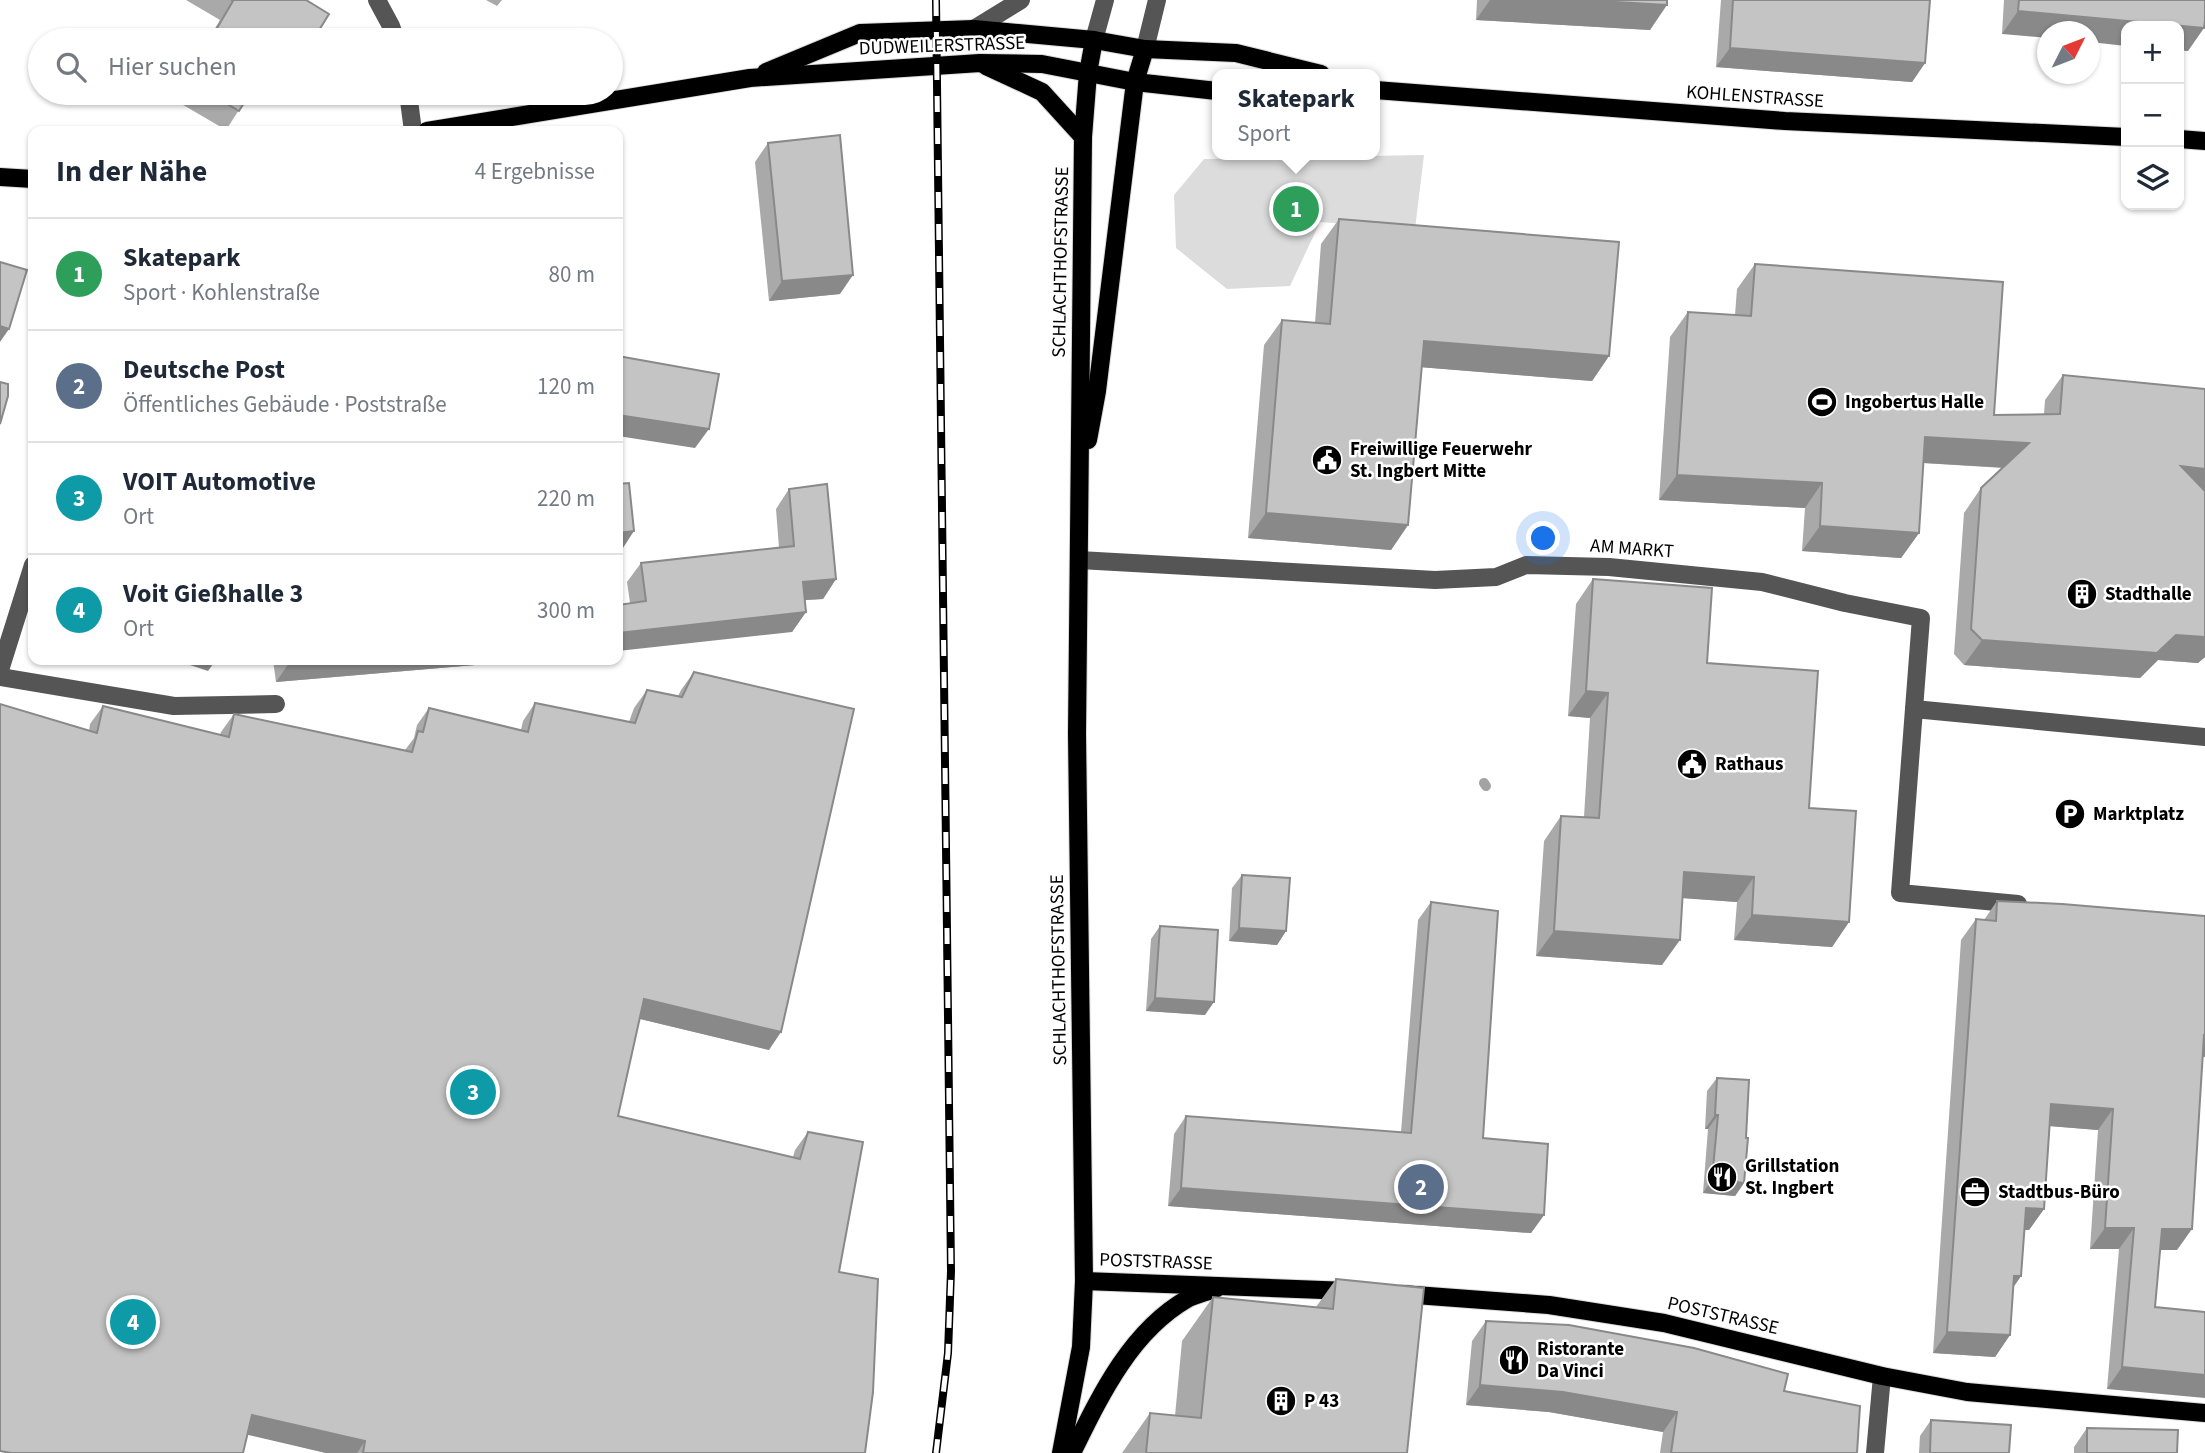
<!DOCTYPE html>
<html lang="de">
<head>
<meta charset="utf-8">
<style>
  body { margin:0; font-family:"Source Sans 3",sans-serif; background:#f6f6f7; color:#1f2937 }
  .controls { position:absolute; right:21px; top:21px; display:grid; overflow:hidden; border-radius:14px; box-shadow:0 2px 5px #0004 }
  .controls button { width:63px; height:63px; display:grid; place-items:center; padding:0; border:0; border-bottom:2px solid #e0e1e3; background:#fff; color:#1f2937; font:35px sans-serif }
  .compass { position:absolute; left:2037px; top:21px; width:63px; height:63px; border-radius:50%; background:#fff; box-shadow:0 2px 5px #0004; rotate:48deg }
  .you { position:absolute; left:1544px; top:539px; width:24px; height:24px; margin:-18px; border:5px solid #fff; border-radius:50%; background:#1a73e8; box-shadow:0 0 0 10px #1a73e833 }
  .badge { display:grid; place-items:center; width:46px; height:46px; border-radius:50%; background:#000; color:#fff; font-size:23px; font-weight:700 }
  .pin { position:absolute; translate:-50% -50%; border:4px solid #fff; box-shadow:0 2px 7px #0006 }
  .popup { position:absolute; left:1212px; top:69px; width:168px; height:91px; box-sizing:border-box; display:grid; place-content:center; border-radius:14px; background:#fff; filter:drop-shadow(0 2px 5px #0005); font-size:23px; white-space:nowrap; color:#747a83 }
  .popup b { font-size:26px; color:#1f2937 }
  .popup::after { content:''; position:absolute; left:50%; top:100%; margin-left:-14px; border:14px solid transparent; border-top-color:#fff }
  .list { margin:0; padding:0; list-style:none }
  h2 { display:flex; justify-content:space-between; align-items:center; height:91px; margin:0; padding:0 28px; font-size:30px }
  h2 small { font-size:23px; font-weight:400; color:#747a83 }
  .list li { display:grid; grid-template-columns:46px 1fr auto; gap:21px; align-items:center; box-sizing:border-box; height:112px; padding:0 28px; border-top:2px solid #e0e1e3 }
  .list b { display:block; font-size:26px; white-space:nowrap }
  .list p { margin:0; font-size:23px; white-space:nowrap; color:#747a83 }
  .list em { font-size:23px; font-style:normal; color:#747a83 }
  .icon { flex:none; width:38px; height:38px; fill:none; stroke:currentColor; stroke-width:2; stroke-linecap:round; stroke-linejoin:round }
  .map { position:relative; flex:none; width:2205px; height:1453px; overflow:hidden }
  .search { position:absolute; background:#fff; box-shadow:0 2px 5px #0004; left:28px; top:28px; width:595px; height:77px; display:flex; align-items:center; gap:18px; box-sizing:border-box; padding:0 24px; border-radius:38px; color:#747a83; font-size:26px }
  .panel { position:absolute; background:#fff; box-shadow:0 2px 5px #0004; left:28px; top:126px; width:595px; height:539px; border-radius:14px }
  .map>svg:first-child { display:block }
  .green { fill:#dcdcdc }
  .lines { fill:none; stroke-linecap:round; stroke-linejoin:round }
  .stream { stroke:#a3a3a3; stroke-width:10 }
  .major-casing { stroke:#dbdbdb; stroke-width:20 }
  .minor { stroke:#555; stroke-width:18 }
  .major { stroke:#000; stroke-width:18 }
  .rail-casing { stroke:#000; stroke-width:8 }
  .rail { stroke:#fff; stroke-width:5; stroke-dasharray:16; stroke-linecap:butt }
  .wall { fill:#a9a9a9 }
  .shaded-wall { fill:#898989 }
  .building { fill:#c4c4c4; stroke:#898989; stroke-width:2 }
  .labels { text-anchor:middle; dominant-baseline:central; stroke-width:5; stroke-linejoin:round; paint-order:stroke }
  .street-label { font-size:19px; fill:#000; stroke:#fff }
  .poi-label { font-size:19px; font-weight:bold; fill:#000; stroke:#fff; text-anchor:start }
</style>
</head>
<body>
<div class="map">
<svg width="2205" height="1453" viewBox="0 0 2205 1453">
  <rect width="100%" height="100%" fill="#fff"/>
  <!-- green -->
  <polygon class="green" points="1424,155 1415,229 1320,222 1290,286 1227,289 1176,248 1174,195 1204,159"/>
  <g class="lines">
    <!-- stream -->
    <polyline class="stream" points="1484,783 1486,786"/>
    <!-- major casing -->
    <g class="major-casing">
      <g id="major">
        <polyline points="986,66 1042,92 1083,137"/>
        <polyline points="766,72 860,33 974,29 1094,40 1145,49 1236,53 1321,74"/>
        <polyline points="1375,90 1785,121 2126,137"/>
        <polyline points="427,131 750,78 980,63 1042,64 1135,82 1217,91"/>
        <polyline points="2179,139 2205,141"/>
        <polyline points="0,177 33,179"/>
        <polyline points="1088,440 1097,391 1135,82 1145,49"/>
        <polyline points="1084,1281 1349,1291"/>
        <polyline points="1402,1294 1549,1305 1664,1323 1882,1376 1967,1392 2205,1413"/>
        <polyline points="1061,1453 1081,1347 1084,1281 1077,734 1083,137 1088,73 1094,40"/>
        <path d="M1072,1453C1100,1396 1130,1332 1187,1299C1196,1294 1208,1292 1217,1288"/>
      </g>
    </g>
    <!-- minor -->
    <g class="minor">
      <polyline points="377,0 391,26 396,40"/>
      <polyline points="974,29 1021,0"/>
      <polyline points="1094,40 1105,0"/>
      <polyline points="1145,49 1157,0"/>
      <polyline points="408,93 413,131"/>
      <polyline points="1079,560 1435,580 1496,577 1526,565 1609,567 1762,582 1845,603 1921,618 1914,709"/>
      <polyline points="0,670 33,565"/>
      <polyline points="0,677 174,706 276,704"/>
      <polyline points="2018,904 1900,893 1914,709 2205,737"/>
      <polyline points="1875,1453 1882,1376"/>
    </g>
    <!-- major -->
    <use href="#major" class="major"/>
    <!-- rail casing -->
    <g class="rail-casing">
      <polyline id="rail" points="936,0 951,1271 948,1353 936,1453"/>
    </g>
    <!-- rail -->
    <use href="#rail" class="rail"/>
  </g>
  <!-- wall -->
  <g class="wall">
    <polygon points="186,0 306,0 313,40 208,40 220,20"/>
    <polygon points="486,0 502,0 497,6"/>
    <polygon points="1477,0 1667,0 1650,30 1476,20"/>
    <polygon points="1721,0 1930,0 1925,63 1912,82 1716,67"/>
    <polygon points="2004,0 2205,0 2188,51 2179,50 2179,26 2002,34"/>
    <polygon points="177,93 250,93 226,130 173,99"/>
    <polygon points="768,143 840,294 769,301 755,162"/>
    <polygon points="1339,219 1609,356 1592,381 1421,367 1408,525 1391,550 1248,538 1264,345 1282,320 1315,323 1321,244"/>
    <polygon points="1755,264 1994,415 2044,414 2045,400 2063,375 2205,389 2205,657 2198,663 2158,660 2140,678 1964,665 1954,654 1964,513 1981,488 2003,468 1923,463 1919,533 1901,558 1802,551 1805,508 1659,500 1670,337 1688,312 1735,315 1737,289"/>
    <polygon points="789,489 836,579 823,599 804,600 806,612 792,632 630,603 627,582 641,563 779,548 776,509"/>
    <polygon points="1593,579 1707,663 1809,808 1849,922 1832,947 1734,940 1737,902 1683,898 1662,965 1536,956 1544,841 1561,816 1584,817 1590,718 1568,716 1576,604"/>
    <polygon points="273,660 534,660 276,682"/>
    <polygon points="694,672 769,1050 640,1019 618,1116 793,1157 795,1150 808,1132 839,1272 865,1453 326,1453 248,1434 89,731 90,724 103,706 220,735 221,732 234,714 405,750 414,738 417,725 429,708 521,730 523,721 535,703 629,722 634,708 647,690 678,696 681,690"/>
    <polygon points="1242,875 1286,931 1277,945 1229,941 1232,888"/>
    <polygon points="1997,901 2202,1057 2177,1250 2160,1250 2155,1307 2205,1312 2107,1389 2119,1249 2090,1249 2098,1130 2050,1126 2044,1209 2029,1230 2024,1230 2021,1276 2013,1288 2010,1335 1995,1357 1933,1353 1961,940 1976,919 1984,920"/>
    <polygon points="1431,902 1483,1138 1544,1215 1531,1233 1168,1206 1174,1134 1186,1116 1401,1132 1418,920"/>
    <polygon points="1160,926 1205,1015 1146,1011 1151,939"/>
    <polygon points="1717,1078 1746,1138 1744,1183 1735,1196 1703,1193 1708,1129 1705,1129 1707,1091"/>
    <polygon points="1336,1279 1407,1453 1122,1453 1150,1413 1175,1416 1182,1341 1213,1297 1316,1307"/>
    <polygon points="1486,1321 1784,1391 1857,1453 1660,1453 1663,1432 1549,1412 1466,1405 1472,1341"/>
    <polygon points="1931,1420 2009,1453 1919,1453 1920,1436"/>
    <polygon points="2087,1428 2177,1453 2074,1453 2074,1447"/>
  </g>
  <!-- shaded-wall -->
  <g class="shaded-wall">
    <polygon points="1490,0 1582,0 1667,5 1650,30 1476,20"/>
    <polygon points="2018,11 2204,28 2188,51 2179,50 2179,26 2126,26 2126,46 2090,42 2090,32 2048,32 2048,38 2002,34"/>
    <polygon points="1730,48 1925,63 1912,82 1716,67"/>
    <polygon points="853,275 840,294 769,301 782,281"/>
    <polygon points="0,326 9,329 0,342"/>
    <polygon points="1424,341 1609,356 1592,381 1406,366"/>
    <polygon points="618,415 709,429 695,448 618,436"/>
    <polygon points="1925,437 2029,443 2011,468 1907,462"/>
    <polygon points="2181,466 2205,469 2205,496"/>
    <polygon points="1677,475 1822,483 1805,508 1659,500"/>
    <polygon points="1266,513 1408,525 1391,550 1248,538"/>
    <polygon points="1820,526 1919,533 1901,558 1802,551"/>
    <polygon points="634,531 621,551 618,551 618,533"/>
    <polygon points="836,579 823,599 789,601 803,582"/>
    <polygon points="806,612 792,632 618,651 618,633"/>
    <polygon points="2176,635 2205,637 2205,657 2198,663 2158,660 2140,678 1964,665 1982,640"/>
    <polygon points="175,660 216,660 208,671"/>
    <polygon points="327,660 534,660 276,682 289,663"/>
    <polygon points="1586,691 1608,693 1590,718 1568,716"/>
    <polygon points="1684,872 1754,877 1737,902 1667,897"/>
    <polygon points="1752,915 1849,922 1832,947 1734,940"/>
    <polygon points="1239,928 1286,931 1277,945 1229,941"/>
    <polygon points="1554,931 1680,940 1662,965 1536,956"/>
    <polygon points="1155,998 1214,1002 1205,1015 1146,1011"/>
    <polygon points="644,999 781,1032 769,1050 632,1017"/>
    <polygon points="2204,1035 2205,1035 2205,1057 2189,1056"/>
    <polygon points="2051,1104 2113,1109 2098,1130 2036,1125"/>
    <polygon points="1715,1115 1718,1115 1708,1129 1705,1129"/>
    <polygon points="1712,1179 1744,1183 1735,1196 1703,1193"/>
    <polygon points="1181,1188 1544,1215 1531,1233 1168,1206"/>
    <polygon points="2026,1208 2044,1209 2029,1230 2011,1229"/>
    <polygon points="2105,1228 2134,1228 2119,1249 2090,1249"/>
    <polygon points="2162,1229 2192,1229 2177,1250 2147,1250"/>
    <polygon points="2014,1276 2021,1276 2006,1297"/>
    <polygon points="1947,1332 2010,1335 1995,1357 1933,1353"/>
    <polygon points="2122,1367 2205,1375 2205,1398 2107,1389"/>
    <polygon points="1480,1385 1563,1392 1677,1412 1663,1432 1549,1412 1466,1405"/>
    <polygon points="252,1415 365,1441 357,1453 326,1453 240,1433"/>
  </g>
  <!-- building -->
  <g class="building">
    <polygon points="232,0 306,0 329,14 313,40 302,40 286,31 281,40 210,40 233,1"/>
    <polygon points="1582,0 1667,0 1667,5"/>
    <polygon points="1733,0 1930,0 1925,63 1730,48"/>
    <polygon points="2019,0 2205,0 2205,21 2204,28 2018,11"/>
    <polygon points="209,93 250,93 239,111"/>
    <polygon points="840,135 853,275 782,281 768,143"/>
    <polygon points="1339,219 1619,242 1609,356 1424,341 1408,525 1266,513 1282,320 1330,324"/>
    <polygon points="0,262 27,270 9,329 0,326"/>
    <polygon points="1755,264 2003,282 1994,415 2060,414 2063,375 2205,389 2205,469 2181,466 2205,491 2205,637 2176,635 2157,653 1982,640 1971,629 1981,488 2029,443 1925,437 1919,533 1820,526 1822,483 1677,475 1688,312 1751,316"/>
    <polygon points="618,356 719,374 709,429 618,415"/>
    <polygon points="0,382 8,384 8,396 0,424"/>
    <polygon points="629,483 634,531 618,533 618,484"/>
    <polygon points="827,484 836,579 803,582 806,612 618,633 618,605 646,601 641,563 794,546 789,489"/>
    <polygon points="1593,579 1712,588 1707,663 1818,671 1809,808 1856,811 1849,922 1752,915 1754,877 1684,872 1680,940 1554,931 1561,816 1599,818 1608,693 1586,691"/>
    <polygon points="289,660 327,660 289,663"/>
    <polygon points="694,672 854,709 781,1032 644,999 618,1116 800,1159 808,1132 863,1142 839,1272 878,1279 873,1392 865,1453 363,1453 365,1441 252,1415 243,1453 11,1453 0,1451 0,704 97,733 103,706 229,737 234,714 412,752 418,731 423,732 429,708 528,732 535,703 635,723 647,690 682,697"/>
    <polygon points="1242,875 1290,878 1286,931 1239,928"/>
    <polygon points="1997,901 2062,904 2205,916 2205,1035 2204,1035 2192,1229 2162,1229 2155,1307 2205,1312 2205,1375 2122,1367 2134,1228 2105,1228 2113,1109 2051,1104 2044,1209 2026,1208 2021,1276 2014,1276 2010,1335 1947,1332 1976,919 1996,921"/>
    <polygon points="1431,902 1498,911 1483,1138 1548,1144 1544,1215 1181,1188 1186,1116 1411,1133"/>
    <polygon points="1160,926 1218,930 1214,1002 1155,998"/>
    <polygon points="1717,1078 1749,1080 1746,1138 1748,1138 1744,1183 1712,1179 1718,1115 1715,1115"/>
    <polygon points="1336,1279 1424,1288 1407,1453 1146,1453 1150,1413 1201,1418 1213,1297 1333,1309"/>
    <polygon points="1486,1321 1569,1325 1694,1348 1788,1374 1784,1391 1860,1406 1857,1453 1671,1453 1677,1412 1563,1392 1480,1385"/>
    <polygon points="1931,1420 2011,1425 2009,1453 1930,1453"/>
    <polygon points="2087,1428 2178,1430 2177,1453 2087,1453"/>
  </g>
  <!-- icons -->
  <defs>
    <g id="stadium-disc" transform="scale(1.575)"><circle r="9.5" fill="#000" stroke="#fff"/><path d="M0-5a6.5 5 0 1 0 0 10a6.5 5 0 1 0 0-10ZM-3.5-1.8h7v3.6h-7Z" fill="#fff"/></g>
    <g id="civic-disc" transform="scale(1.575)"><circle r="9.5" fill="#000" stroke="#fff"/><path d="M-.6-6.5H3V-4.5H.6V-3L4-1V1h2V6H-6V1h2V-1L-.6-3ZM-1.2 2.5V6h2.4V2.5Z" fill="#fff"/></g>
    <g id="building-disc" transform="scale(1.575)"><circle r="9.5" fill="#000" stroke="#fff"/><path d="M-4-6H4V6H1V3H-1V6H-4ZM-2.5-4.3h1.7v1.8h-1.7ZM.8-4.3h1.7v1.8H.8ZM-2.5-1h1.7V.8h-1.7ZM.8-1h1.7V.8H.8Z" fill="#fff"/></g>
    <g id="parking-disc" transform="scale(1.575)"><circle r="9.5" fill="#000" stroke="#fff"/><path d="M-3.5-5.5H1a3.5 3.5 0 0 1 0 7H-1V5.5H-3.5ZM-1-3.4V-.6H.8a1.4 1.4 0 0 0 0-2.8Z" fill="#fff"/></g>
    <g id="restaurant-disc" transform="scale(1.575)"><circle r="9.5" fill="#000" stroke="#fff"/><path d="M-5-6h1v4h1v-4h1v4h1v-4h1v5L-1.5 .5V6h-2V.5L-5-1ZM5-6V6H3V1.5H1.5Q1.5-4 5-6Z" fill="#fff"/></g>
    <g id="office-disc" transform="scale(1.575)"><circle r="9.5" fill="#000" stroke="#fff"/><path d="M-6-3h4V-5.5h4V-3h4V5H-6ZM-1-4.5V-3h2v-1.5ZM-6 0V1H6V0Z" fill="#fff"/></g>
  </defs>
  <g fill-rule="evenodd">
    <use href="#stadium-disc" x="1822" y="402"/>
    <use href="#civic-disc" x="1327" y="460"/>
    <use href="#building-disc" x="2082" y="594"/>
    <use href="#civic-disc" x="1692" y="764"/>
    <use href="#parking-disc" x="2070" y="814"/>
    <use href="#restaurant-disc" x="1722" y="1177"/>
    <use href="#office-disc" x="1975" y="1192"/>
    <use href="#restaurant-disc" x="1514" y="1360"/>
    <use href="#building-disc" x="1281" y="1401"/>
  </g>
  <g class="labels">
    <!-- street labels -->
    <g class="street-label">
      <text transform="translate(942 46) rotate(-2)">DUDWEILERSTRASSE</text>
      <text transform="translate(1755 97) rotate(4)">KOHLENSTRASSE</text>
      <text transform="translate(1061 262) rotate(-89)">SCHLACHTHOFSTRASSE</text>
      <text transform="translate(1632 549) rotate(4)">AM MARKT</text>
      <text transform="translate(1059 970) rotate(-91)">SCHLACHTHOFSTRASSE</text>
      <text transform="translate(1156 1262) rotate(2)">POSTSTRASSE</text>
      <text transform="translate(1723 1316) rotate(13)">POSTSTRASSE</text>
    </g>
    <!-- poi labels -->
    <g class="poi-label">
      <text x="1845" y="402">Ingobertus Halle</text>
      <text x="1350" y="449">Freiwillige Feuerwehr<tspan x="1350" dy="22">St. Ingbert Mitte</tspan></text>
      <text x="2105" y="594">Stadthalle</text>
      <text x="1715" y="764">Rathaus</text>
      <text x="2093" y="814">Marktplatz</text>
      <text x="1745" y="1166">Grillstation<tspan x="1745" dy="22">St. Ingbert</tspan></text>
      <text x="1998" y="1192">Stadtbus-Büro</text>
      <text x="1537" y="1349">Ristorante<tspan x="1537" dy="22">Da Vinci</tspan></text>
      <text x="1304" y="1401">P 43</text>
    </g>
  </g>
</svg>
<div class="controls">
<button>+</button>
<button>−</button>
<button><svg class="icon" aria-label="layers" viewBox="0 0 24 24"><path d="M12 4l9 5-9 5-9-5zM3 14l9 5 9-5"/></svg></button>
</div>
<svg class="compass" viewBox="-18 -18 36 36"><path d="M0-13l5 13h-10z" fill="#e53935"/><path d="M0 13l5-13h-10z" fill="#747a83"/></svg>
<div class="you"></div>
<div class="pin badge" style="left:1296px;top:209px;background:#2e9e5b">1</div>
<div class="popup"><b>Skatepark</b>Sport</div>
<div class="pin badge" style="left:1421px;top:1187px;background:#5c6f8a">2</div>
<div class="pin badge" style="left:473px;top:1092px;background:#0f9aa8">3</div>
<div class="pin badge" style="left:133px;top:1322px;background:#0f9aa8">4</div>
<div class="search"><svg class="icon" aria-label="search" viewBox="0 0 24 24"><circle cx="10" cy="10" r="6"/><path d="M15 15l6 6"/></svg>Hier suchen</div>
<section class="panel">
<h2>In der Nähe<small>4 Ergebnisse</small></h2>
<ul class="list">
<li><span class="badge" style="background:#2e9e5b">1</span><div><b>Skatepark</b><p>Sport · Kohlenstraße</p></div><em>80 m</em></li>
<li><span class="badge" style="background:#5c6f8a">2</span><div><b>Deutsche Post</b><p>Öffentliches Gebäude · Poststraße</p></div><em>120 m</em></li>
<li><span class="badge" style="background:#0f9aa8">3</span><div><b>VOIT Automotive</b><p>Ort</p></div><em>220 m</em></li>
<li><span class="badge" style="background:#0f9aa8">4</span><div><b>Voit Gießhalle 3</b><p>Ort</p></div><em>300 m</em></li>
</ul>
</section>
</div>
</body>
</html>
